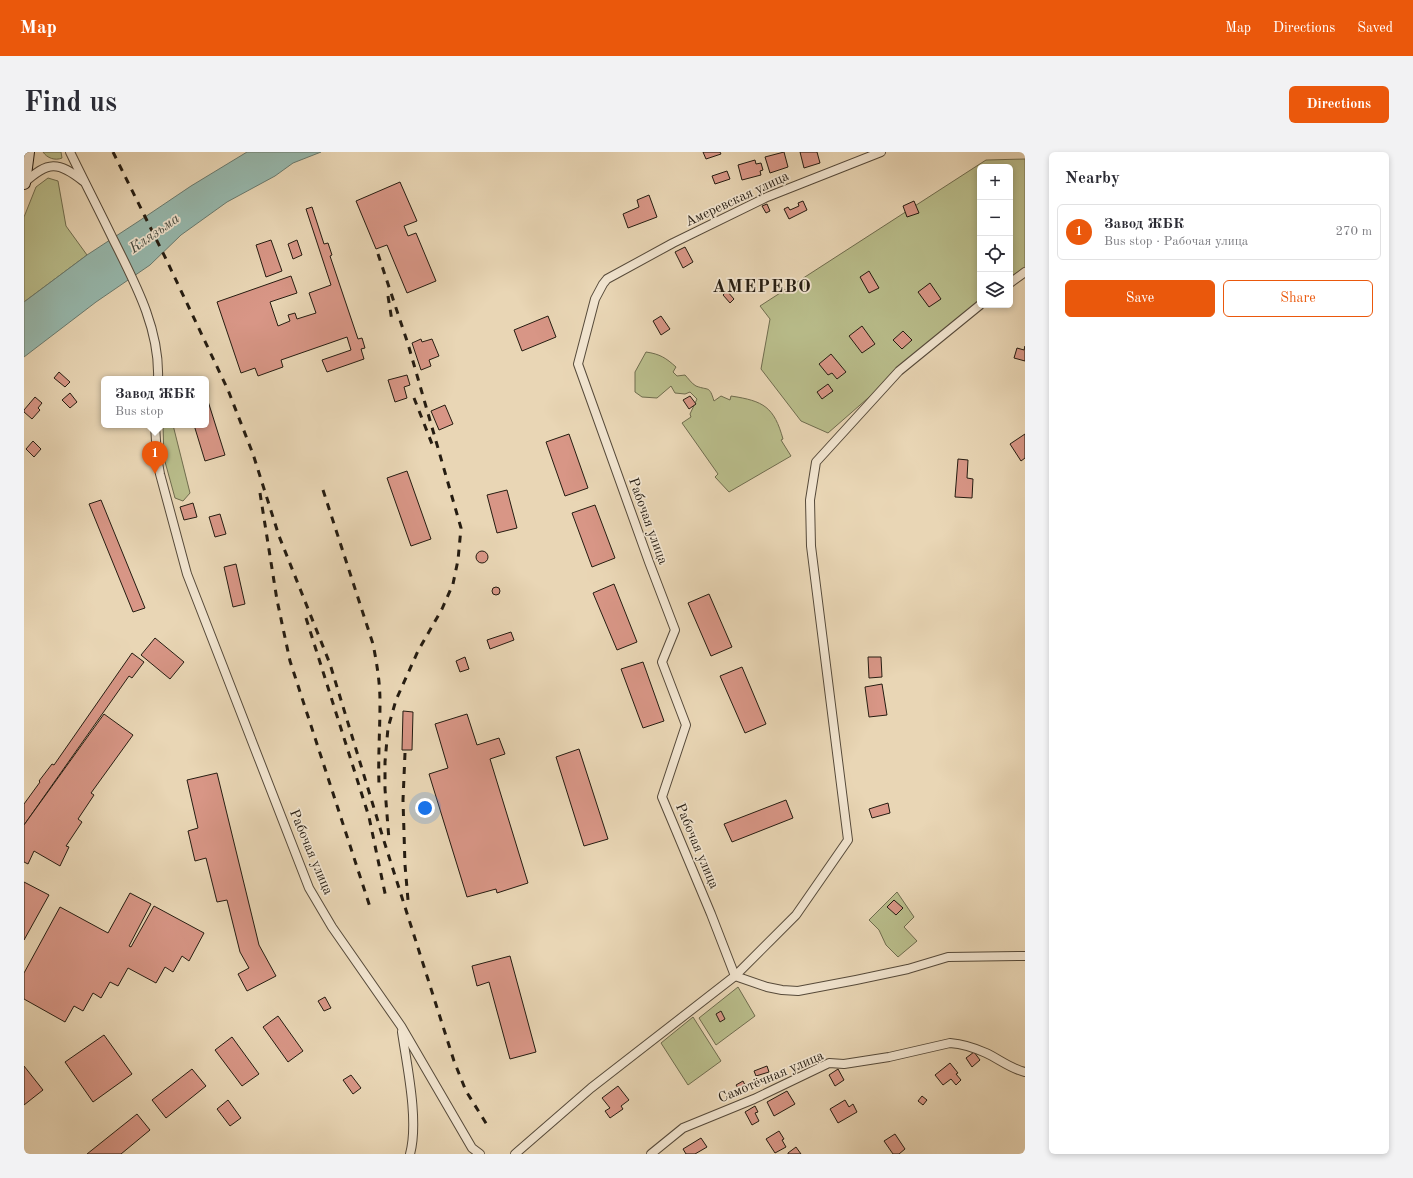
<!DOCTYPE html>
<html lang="en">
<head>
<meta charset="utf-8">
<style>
  body { margin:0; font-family:"Old Standard TT",serif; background:#f2f2f3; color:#2b2b33 }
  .controls { position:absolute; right:12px; top:12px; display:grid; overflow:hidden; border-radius:6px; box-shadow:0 2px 6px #0003 }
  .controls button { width:36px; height:36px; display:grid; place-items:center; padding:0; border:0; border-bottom:1px solid #e1e1e2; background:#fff; color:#2b2b33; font:20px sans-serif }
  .you { position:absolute; left:401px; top:656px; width:14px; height:14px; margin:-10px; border:3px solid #fff; border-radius:50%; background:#1a73e8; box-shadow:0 0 0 6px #1a73e833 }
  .badge { display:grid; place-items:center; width:26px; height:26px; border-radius:50%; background:#ea580c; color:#fff; font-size:13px; font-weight:700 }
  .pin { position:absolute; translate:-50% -33px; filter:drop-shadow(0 1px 2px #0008) }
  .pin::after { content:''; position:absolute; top:21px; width:14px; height:12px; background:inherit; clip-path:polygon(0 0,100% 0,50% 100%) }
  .popup { position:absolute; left:77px; top:224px; width:108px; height:52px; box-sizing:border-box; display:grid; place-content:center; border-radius:6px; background:#fff; filter:drop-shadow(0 1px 3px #0005); font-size:13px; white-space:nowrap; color:#7c7c81 }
  .popup b { font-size:15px; color:#2b2b33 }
  .popup::after { content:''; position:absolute; left:50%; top:100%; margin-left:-8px; border:8px solid transparent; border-top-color:#fff }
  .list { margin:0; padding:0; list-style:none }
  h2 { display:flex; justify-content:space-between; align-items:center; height:52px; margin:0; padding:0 16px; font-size:17px }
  h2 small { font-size:13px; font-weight:400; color:#7c7c81 }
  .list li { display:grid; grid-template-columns:26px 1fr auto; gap:12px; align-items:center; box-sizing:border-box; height:56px; margin:0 8px 8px; padding:0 8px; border:1px solid #e1e1e2; border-radius:6px }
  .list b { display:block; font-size:15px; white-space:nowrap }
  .list p { margin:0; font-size:13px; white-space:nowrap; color:#7c7c81 }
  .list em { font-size:13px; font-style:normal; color:#7c7c81 }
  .actions { display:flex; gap:8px; padding:12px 16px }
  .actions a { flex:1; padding:9px 0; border:1px solid #ea580c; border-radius:6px; text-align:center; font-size:14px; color:#ea580c }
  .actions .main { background:#ea580c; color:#fff }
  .icon { flex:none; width:22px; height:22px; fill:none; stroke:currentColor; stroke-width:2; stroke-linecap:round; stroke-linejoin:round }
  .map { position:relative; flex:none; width:1001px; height:1002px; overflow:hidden; border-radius:6px }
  header { display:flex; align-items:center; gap:24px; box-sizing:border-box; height:56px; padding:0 20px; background:#ea580c; color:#fff }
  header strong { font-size:19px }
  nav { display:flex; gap:22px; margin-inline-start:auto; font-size:14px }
  .intro { display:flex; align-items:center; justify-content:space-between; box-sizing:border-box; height:96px; padding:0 24px }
  h1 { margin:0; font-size:28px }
  .button { padding:10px 18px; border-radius:6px; background:#ea580c; color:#fff; font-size:14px; font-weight:700 }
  main { display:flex; gap:24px; padding:0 24px }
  aside { flex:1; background:#fff; border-radius:6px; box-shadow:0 2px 6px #0003 }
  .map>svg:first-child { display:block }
  .green { fill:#b9bd8b; stroke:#6f6c4e }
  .water { fill:#97b9ae; stroke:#697a6f }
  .building { fill:#d89686; stroke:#251c11 }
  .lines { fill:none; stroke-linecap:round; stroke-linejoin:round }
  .minor-casing { stroke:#564a3a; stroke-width:10 }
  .secondary-casing { stroke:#251c11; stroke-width:14 }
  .minor { stroke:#f1e4cf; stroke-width:8 }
  .secondary { stroke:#f1e4cf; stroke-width:12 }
  .rail { stroke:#251c11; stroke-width:3; stroke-dasharray:7 7; stroke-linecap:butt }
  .labels { text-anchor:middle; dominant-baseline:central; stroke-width:3.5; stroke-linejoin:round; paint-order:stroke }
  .street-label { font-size:14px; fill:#251c11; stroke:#f1e4cf }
  .water-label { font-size:15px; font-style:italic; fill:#474b40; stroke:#f1e4cf }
  .district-label { font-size:18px; font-weight:bold; letter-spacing:1px; fill:#251c11; stroke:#f1e4cf }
</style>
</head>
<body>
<header>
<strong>Map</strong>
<nav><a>Map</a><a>Directions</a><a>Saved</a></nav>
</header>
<div class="intro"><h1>Find us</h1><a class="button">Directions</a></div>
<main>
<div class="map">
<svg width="1001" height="1002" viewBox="0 0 1001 1002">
  <rect width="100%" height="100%" fill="#e9d6b5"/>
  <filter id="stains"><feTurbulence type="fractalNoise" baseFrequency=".005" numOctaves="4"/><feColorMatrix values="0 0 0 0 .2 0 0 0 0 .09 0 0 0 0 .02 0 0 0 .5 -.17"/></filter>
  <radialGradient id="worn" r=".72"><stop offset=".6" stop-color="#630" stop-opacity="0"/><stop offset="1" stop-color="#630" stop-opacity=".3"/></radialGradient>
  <!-- green -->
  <g class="green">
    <path d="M19,0H37L38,6C31,9 23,6 19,0Z"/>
    <polygon points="1001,7 1001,120 986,131 986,15 956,15 956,153 875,219 804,281 777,269 737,217 746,167 736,154 962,8"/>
    <polygon points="24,26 34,29 42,74 63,103 0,150 0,65 12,35"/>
    <path d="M622,200C636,202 642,206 652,215L649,220L653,224L661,223C664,226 668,232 672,234C685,239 685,233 690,249L697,244L706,248L707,244C740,249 750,255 759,287L757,288L767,304L705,340L691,325L694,322L658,271L667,265L666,262L673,247L666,240L661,242L651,241L647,234L633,246L618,245L611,240V220Z"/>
    <polygon points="139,273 149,273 166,341 159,349 151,346 140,306"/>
    <polygon points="873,740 890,765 880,775 893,789 874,805 862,793 855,778 845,768"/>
    <polygon points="714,835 731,864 692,893 675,866"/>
    <polygon points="669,865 697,909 664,933 637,891"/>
  </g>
  <!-- water -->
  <polygon class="water" points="223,0 297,0 269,11 251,24 203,50 157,83 126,113 72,150 0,205 0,150 63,103 115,69 167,34"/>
  <!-- building -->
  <g class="building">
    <polygon points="679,0 696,0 697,2 682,7"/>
    <polygon points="760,0 764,15 746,21 741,5"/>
    <polygon points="776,0 793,0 796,11 780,16"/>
    <polygon points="731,8 732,12 737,11 739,18 736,19 737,23 718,28 714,13"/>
    <polygon points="703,19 706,27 691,32 688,24"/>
    <polygon points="376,30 393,69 380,74 384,84 392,81 412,129 383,141 363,93 352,97 332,49"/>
    <polygon points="625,43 633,65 604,76 599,62 615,55 613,48"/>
    <polygon points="779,49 783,58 765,67 760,57 764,55 766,58 775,54 774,51"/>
    <polygon points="890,49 895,61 883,65 879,54"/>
    <polygon points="743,52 746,59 742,61 738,54"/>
    <polygon points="288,55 300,92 304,91 308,103 306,104 334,187 338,186 341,196 337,197 340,207 303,220 298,208 327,198 323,185 257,208 259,215 234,224 231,216 217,221 193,150 267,124 273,141 246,150 254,174 266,169 264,163 271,161 273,167 292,161 285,141 307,133 282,57"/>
    <polygon points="247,88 258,119 242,125 232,93"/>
    <polygon points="273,88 278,103 269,107 264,92"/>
    <polygon points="661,95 669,110 659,116 651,100"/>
    <polygon points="845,119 855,136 845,141 836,125"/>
    <polygon points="906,131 917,147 905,155 894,140"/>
    <polygon points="703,139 710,147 706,151 699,143"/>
    <polygon points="524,164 532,185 498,199 490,178"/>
    <polygon points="637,164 646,177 637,183 629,169"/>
    <polygon points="838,174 851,192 838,201 825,184"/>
    <polygon points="879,179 888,188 878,197 869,188"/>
    <polygon points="397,187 398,190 408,187 415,204 405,208 407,214 397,218 388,191"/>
    <polygon points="1001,194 1001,209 990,206 993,196 1000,198"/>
    <polygon points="807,202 822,220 813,227 808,221 804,223 795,212"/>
    <polygon points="35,220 46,230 41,235 30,226"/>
    <polygon points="383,223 386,233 380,235 383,246 371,250 364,228"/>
    <polygon points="804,232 809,239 798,247 793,240"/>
    <polygon points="46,241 53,250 46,256 38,248"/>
    <polygon points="666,244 672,252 665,257 659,248"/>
    <polygon points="11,245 18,251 14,256 16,258 8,267 0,260 0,258"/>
    <polygon points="182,246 183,246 201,303 181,309 170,273 182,273"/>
    <polygon points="421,253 429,272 415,278 407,259"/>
    <polygon points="545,282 564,336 541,344 522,290"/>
    <polygon points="1001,282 1001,306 997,309 986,292"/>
    <polygon points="9,289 17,297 10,305 2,297"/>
    <polygon points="934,307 944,308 943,326 949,327 948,346 931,345"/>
    <polygon points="383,319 407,387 387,394 363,326"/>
    <polygon points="483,338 493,376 473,381 463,343"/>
    <polygon points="77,348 121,456 109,460 65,352"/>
    <polygon points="169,351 173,365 160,368 156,355"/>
    <polygon points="571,353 591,406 568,415 548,361"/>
    <polygon points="196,362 202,382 191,385 185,365"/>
    <circle cx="458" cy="405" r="6"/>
    <polygon points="212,412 221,452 209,455 200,415"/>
    <polygon points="590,432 613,490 593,498 569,441"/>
    <circle cx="472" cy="439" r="4"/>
    <polygon points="685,442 708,495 687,504 664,451"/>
    <polygon points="487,480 490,488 466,497 463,488"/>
    <polygon points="131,486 160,510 146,527 117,503"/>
    <polygon points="108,501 120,510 108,526 105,524 0,673 0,652 16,630 15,629 28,612 30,613"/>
    <polygon points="441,505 445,517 436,520 432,509"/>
    <polygon points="844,505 857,505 858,525 845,526"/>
    <polygon points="619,510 640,569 619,576 597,517"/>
    <polygon points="718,515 742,572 721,581 696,524"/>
    <polygon points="858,532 863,563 845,565 841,535"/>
    <polygon points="379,559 389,560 388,598 378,598"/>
    <polygon points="80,562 109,583 67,641 70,643 54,667 58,670 42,694 45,695 36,714 10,699 4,712 0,710 0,673"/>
    <polygon points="443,562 453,593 475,586 481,602 466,607 504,731 473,741 472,737 443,745 405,622 424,616 411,572"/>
    <polygon points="555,597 584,687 560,694 532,605"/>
    <polygon points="193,621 235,793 252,824 223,839 214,822 225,816 216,800 203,748 193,750 182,706 171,709 164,679 174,676 163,628"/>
    <polygon points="762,648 769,666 708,690 700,672"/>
    <polygon points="864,651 866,661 848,666 845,657"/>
    <polygon points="0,730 25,743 0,788"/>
    <polygon points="106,741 127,752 105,794 107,795 130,754 180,781 165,809 158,804 149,820 141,815 132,831 104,816 94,834 86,830 77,846 69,841 59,859 50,854 41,870 0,847 0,821 36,755 84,781"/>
    <polygon points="870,748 879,756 872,763 863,755"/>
    <polygon points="486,804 512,900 486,907 465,830 453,834 448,814"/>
    <polygon points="301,845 307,856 300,859 294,849"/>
    <polygon points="697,859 701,867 696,870 692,862"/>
    <polygon points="254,864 279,899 264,910 239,875"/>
    <polygon points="80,883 108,922 69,950 41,910"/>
    <polygon points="208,885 235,922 218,934 191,898"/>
    <polygon points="950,900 956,908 948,915 942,906"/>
    <polygon points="926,911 934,921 932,922 937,928 932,933 927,927 919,933 911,923"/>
    <polygon points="0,914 19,938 0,953"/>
    <polygon points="743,914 745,920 732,924 730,919"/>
    <polygon points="168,917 182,934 142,966 128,948"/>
    <polygon points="814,917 820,928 811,934 805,923"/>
    <polygon points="327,923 337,936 329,942 319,928"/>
    <polygon points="719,929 724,939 718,942 712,933"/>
    <polygon points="594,934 605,948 597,954 599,957 586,966 581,959 586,956 578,946"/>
    <polygon points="763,939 771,952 750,964 743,950"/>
    <polygon points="898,944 903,948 899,953 894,949"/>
    <polygon points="204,948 217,966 206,974 193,957"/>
    <polygon points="821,948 825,955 829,952 833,960 814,971 806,957"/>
    <polygon points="731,954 734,960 731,961 735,969 728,973 721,960"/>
    <polygon points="113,962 126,978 97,1002 63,1002"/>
    <polygon points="755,979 760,987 758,988 762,995 751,1001 742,987"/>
    <polygon points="871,982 881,997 875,1002 869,1002 860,989"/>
    <polygon points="677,986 683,995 671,1002 662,1002 659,997"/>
    <polygon points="772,995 777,1002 764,1002 764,1001"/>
  </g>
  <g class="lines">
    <!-- minor casing -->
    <g class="minor-casing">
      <g id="minor">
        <path d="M46,0C60,29 75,58 89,87C111,131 136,177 134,227"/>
        <path d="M0,31C24,9 34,9 59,29"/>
        <polyline points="986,131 1001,120"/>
        <polyline points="131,273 133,305 136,322 163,422 285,736 308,775 377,874 448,996 456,1002"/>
        <polyline points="711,824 687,762 638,645 662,573 638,510 651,478 625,410 554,212 571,147 579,132 583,127 649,91 743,45 857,0"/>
        <polyline points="711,824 743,835 758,838 774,839 832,828 884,817 924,805 1001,804"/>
        <path d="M378,880C383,914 395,969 386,1002"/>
        <polyline points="491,1002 567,936 711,824 772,763 824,688 787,394 786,348 792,310 875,219 956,153"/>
        <path d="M627,1002L659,976L730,947L805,911L820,912L865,905L926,891C938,892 951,896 962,901C975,907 987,917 1001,920"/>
      </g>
    </g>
    <!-- secondary casing -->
    <g class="secondary-casing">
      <polyline id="secondary" points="0,31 4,0"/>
    </g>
    <!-- minor -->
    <use href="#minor" class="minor"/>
    <!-- secondary -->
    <use href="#secondary" class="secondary"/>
    <!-- rail -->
    <g class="rail">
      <polyline points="89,0 142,107 204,238 229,302 255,384 306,512 360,689 430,909 442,939 465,976"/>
      <polyline points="354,102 384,192 437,376 434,408 429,432 418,457 394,499 372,548 364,576 361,610 361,637 365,688"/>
      <polyline points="364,144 368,169"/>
      <polyline points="390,246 408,292"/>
      <path d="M299,338L349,492C353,512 356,531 356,550C356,578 354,605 355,633"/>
      <polyline points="236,341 253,448 266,509 346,755"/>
      <polyline points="282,466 345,665 362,746"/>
      <polyline points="381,601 379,648 381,713 384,748"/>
    </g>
  </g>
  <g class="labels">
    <!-- street labels -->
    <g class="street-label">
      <text transform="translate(713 47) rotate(-25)">Амеревская улица</text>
      <text transform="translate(624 369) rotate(70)">Рабочая улица</text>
      <text transform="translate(673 694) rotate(67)">Рабочая улица</text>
      <text transform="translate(287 700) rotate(67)">Рабочая улица</text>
      <text transform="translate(747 925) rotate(-23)">Самотёчная улица</text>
    </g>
    <!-- water labels -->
    <g class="water-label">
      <text transform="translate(131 82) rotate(-35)">Клязьма</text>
    </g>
    <!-- district labels -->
    <g class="district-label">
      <text x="738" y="135">АМЕРЕВО</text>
    </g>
  </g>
  <rect width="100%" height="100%" filter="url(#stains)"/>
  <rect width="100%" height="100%" fill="url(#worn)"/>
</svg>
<div class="controls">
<button>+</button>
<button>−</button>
<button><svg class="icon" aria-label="locate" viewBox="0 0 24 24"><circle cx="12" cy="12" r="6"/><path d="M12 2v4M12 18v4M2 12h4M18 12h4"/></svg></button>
<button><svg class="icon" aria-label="layers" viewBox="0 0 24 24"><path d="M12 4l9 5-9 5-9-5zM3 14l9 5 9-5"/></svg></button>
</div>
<div class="you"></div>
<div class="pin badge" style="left:131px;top:322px">1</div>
<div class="popup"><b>Завод ЖБК</b>Bus stop</div>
</div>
<aside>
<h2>Nearby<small></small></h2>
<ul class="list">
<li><span class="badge">1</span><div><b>Завод ЖБК</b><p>Bus stop · Рабочая улица</p></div><em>270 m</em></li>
</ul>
<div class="actions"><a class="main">Save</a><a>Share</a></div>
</aside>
</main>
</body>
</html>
